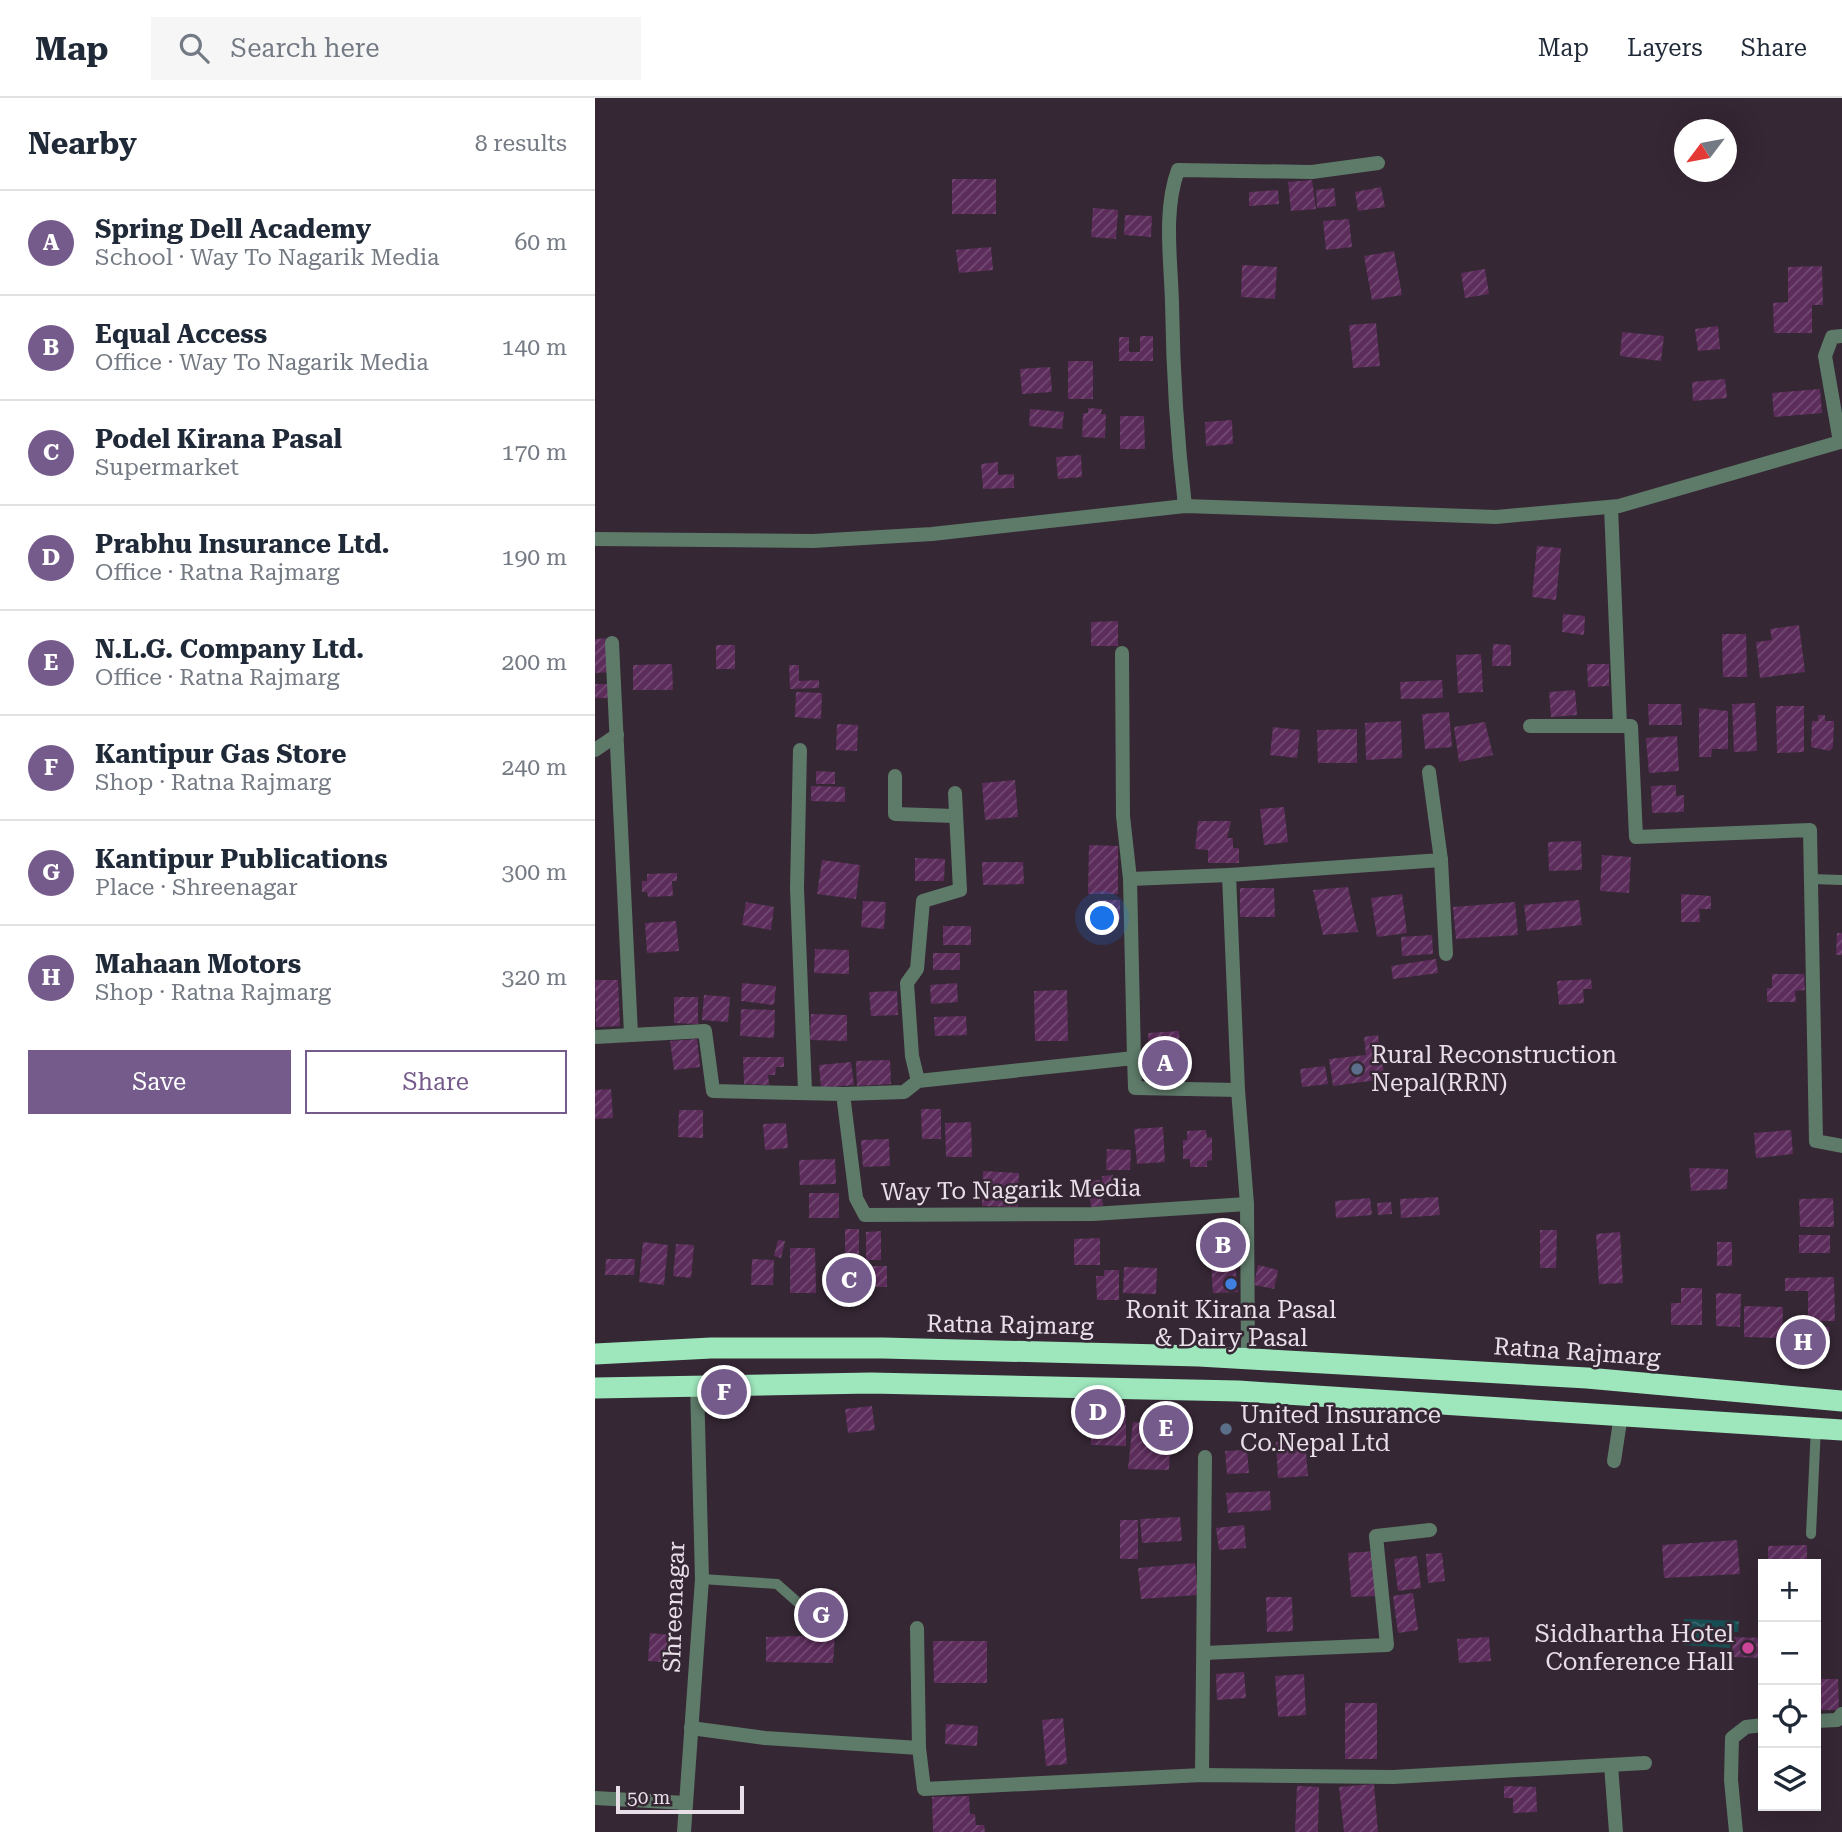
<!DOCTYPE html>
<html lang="en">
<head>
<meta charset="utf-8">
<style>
  body { margin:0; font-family:"Roboto Serif",serif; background:#f6f6f7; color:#1f2937 }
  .controls { position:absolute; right:21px; bottom:21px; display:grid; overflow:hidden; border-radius:0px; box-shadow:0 7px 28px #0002 }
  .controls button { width:63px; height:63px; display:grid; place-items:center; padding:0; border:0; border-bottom:2px solid #e0e1e3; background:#fff; color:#1f2937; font:35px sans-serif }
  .compass { position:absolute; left:1079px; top:21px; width:63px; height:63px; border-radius:50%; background:#fff; box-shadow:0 7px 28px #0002; rotate:238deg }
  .scale { position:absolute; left:21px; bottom:18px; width:128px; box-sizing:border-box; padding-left:7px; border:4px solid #e9dfe8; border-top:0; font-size:19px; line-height:24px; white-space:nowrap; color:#e9dfe8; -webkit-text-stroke:5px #352734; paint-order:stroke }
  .you { position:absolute; left:508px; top:821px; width:24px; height:24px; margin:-18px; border:5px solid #fff; border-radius:50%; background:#1a73e8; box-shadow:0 0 0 10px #1a73e833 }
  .badge { display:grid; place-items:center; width:46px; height:46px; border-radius:50%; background:#755b8b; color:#fff; font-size:23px; font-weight:700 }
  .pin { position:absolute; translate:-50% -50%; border:4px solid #fff; box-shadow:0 2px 7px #0006 }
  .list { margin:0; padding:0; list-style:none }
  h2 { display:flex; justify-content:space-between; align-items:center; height:91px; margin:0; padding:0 28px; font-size:30px }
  h2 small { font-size:23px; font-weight:400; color:#747a83 }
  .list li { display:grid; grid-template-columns:46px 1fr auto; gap:21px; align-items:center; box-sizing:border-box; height:105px; padding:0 28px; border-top:2px solid #e0e1e3 }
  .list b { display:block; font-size:26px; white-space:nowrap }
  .list p { margin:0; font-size:23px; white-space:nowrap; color:#747a83 }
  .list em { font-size:23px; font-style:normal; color:#747a83 }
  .actions { display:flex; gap:14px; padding:21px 28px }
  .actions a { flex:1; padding:16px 0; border:2px solid #755b8b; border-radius:0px; text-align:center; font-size:24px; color:#755b8b }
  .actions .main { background:#755b8b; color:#fff }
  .icon { flex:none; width:38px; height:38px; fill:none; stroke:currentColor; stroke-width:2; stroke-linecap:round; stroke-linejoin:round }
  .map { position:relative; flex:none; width:1247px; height:1734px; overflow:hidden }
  header { display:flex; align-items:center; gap:42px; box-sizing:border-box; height:98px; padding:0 35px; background:#fff; border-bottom:2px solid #e0e1e3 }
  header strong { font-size:33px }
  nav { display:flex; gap:38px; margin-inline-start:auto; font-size:24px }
  .search { width:490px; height:63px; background:#f6f6f7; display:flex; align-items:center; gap:18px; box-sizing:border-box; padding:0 24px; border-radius:0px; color:#747a83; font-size:26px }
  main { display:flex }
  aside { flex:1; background:#fff }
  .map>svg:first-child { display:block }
  .water { fill:url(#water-ripples) }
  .building { fill:url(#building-hatch) }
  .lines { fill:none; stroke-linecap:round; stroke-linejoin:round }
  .lane { stroke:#5e7a69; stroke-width:10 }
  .street { stroke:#5e7a69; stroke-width:14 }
  .highway { stroke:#9ee7bd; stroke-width:21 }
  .service-dot { fill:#5c6f8a; stroke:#352734; stroke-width:2.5 }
  .shop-dot { fill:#3f7fe0; stroke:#352734; stroke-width:2.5 }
  .hotel-dot { fill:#d1479c; stroke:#352734; stroke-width:2.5 }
  .labels { text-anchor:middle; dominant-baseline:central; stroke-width:5; stroke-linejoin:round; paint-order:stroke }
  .poi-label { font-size:24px; fill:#e9dfe8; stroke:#352734; text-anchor:start }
  .street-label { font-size:24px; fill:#e9dfe8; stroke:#352734 }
</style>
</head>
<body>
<header>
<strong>Map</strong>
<div class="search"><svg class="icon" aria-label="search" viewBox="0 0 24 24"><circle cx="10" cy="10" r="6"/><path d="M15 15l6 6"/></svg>Search here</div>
<nav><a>Map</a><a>Layers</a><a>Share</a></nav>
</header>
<main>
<aside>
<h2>Nearby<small>8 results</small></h2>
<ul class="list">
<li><span class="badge">A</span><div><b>Spring Dell Academy</b><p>School · Way To Nagarik Media</p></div><em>60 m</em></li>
<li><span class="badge">B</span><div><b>Equal Access</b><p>Office · Way To Nagarik Media</p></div><em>140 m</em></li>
<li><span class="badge">C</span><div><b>Podel Kirana Pasal</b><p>Supermarket</p></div><em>170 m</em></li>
<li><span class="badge">D</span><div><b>Prabhu Insurance Ltd.</b><p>Office · Ratna Rajmarg</p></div><em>190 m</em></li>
<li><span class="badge">E</span><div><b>N.L.G. Company Ltd.</b><p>Office · Ratna Rajmarg</p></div><em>200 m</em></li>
<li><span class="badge">F</span><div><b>Kantipur Gas Store</b><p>Shop · Ratna Rajmarg</p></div><em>240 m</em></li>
<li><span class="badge">G</span><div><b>Kantipur Publications</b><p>Place · Shreenagar</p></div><em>300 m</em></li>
<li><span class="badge">H</span><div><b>Mahaan Motors</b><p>Shop · Ratna Rajmarg</p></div><em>320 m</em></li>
</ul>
<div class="actions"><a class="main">Save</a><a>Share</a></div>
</aside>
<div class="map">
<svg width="1247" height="1734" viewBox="0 0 1247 1734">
  <defs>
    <pattern id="water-ripples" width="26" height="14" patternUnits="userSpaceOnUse" patternTransform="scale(1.75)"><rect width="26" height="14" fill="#174e54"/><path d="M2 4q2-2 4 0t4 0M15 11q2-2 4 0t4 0" fill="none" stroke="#39676d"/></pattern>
    <pattern id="building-hatch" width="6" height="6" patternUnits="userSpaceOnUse" patternTransform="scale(1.75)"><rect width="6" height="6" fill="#5c2d5b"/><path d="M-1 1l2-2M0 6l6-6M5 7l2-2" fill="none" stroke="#734b73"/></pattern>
  </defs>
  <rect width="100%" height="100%" fill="#352734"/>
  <!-- water -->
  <polygon class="water" points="1089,1521 1144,1523 1143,1534 1136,1534 1135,1550 1088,1547"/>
  <!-- building -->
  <g class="building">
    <rect x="357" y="81" width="44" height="35"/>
    <polygon points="717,82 721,111 696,113 693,84"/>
    <polygon points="786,89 790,109 763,113 760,94"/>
    <polygon points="739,90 741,108 722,110 721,92"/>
    <polygon points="683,92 684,106 654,108 654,94"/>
    <polygon points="498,110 523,112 521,141 496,139"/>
    <polygon points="530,117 557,118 556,139 529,137"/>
    <polygon points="754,121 757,149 731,152 728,123"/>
    <polygon points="396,149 398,172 364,175 361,152"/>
    <polygon points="799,153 807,197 777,202 769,158"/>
    <polygon points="647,167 682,169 680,201 646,199"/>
    <polygon points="1227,168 1228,207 1217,207 1217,235 1179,235 1178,205 1193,204 1193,169"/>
    <polygon points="890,171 894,196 870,200 866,175"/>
    <polygon points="781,225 785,268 758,270 754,227"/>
    <polygon points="1123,228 1125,251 1103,253 1100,231"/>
    <polygon points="1027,234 1069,238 1066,263 1025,258"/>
    <polygon points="545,238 558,238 558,263 524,263 524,239 534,239 534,254 545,254"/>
    <rect x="473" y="263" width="25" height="38"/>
    <polygon points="455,269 457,294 427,296 425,271"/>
    <polygon points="1130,281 1132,300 1098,303 1097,284"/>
    <polygon points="1225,291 1227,315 1179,319 1177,295"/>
    <polygon points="493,310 507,311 506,316 511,316 510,340 487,339 488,315 493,315"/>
    <polygon points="435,311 469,314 467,331 434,328"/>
    <polygon points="525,318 549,318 550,351 525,351"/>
    <polygon points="637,322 638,346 611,348 610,324"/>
    <polygon points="486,357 487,379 463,381 461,359"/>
    <polygon points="403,364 403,377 419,376 419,390 388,391 386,366"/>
    <polygon points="942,448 966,450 961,502 937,499"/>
    <polygon points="968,516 990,518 989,537 967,534"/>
    <polygon points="523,523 523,548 496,548 496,524"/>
    <polygon points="1204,527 1210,574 1165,580 1161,544 1177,542 1175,531"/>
    <polygon points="1127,536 1151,536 1152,579 1128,579"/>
    <polygon points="16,540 18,574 0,575 0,541"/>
    <polygon points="898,546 916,547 916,568 897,568"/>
    <rect x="121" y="547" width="19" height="24"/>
    <polygon points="886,556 888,594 863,595 861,557"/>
    <polygon points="77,566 78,592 38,592 38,567"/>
    <polygon points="992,566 1014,566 1014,588 993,589"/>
    <polygon points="194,567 204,567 204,583 224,582 224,590 195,591"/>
    <polygon points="847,582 848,600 806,601 805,584"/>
    <rect x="0" y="586" width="18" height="14"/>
    <polygon points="980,592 982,617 956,619 954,594"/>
    <polygon points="201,594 227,595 226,621 200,619"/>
    <polygon points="1160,605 1162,653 1139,654 1137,606"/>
    <polygon points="1053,606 1086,606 1087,627 1054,627"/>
    <polygon points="1181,608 1209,608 1209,654 1182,655"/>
    <polygon points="1104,610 1133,613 1133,651 1117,651 1116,659 1104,659"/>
    <polygon points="854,614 857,649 830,651 827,616"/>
    <polygon points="1223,617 1230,617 1230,623 1239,623 1238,649 1235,653 1216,649 1217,623 1223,623"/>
    <polygon points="806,623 807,660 771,662 770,625"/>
    <polygon points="890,624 898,657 864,664 859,629"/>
    <polygon points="242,626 263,627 262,653 241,652"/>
    <polygon points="678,629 705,632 702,660 675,657"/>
    <polygon points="762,631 762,665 723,665 722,632"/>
    <polygon points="1082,638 1084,673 1054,675 1051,640"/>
    <polygon points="221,673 240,674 240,686 221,686"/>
    <polygon points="420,682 423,719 390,722 387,685"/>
    <polygon points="1081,687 1081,698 1089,697 1089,714 1057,715 1056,688"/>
    <polygon points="216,688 250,689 250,704 216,703"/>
    <polygon points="689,709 693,744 669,747 665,711"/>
    <polygon points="603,723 636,723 632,740 638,740 638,750 644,750 644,765 613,765 613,752 600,751"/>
    <polygon points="986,743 987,772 954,773 953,744"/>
    <polygon points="494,747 523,748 523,796 493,796"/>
    <polygon points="1007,757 1036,759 1034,795 1005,793"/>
    <polygon points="320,760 350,761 349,783 320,783"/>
    <polygon points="227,762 265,767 261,801 222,796"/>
    <polygon points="387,764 428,764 429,786 388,787"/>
    <polygon points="82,775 82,783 77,783 78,798 53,799 52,794 47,794 47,783 52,783 52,776"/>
    <polygon points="753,789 763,834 728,837 718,792"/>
    <polygon points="645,790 679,790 680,819 645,819"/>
    <polygon points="807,796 812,835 782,839 776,800"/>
    <polygon points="1086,796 1116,798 1116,811 1104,811 1105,824 1086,824"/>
    <polygon points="503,802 525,802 525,822 503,821"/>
    <polygon points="984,802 987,827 932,833 929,807"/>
    <polygon points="268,803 291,804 289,831 266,829"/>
    <polygon points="151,804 179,809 176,832 147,827"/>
    <polygon points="920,804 923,837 861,841 858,809"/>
    <polygon points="81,823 84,853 52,855 50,825"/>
    <rect x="348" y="828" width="28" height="19"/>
    <polygon points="1242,835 1247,835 1247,857 1241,857"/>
    <polygon points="837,837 838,856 807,858 806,839"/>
    <polygon points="220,851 254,852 254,876 219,875"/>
    <rect x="338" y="855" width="27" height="17"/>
    <polygon points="841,861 843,875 798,881 796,868"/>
    <polygon points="1177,876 1209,876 1210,892 1200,893 1201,904 1172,904 1172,890 1177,890"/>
    <polygon points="996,881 997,891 988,891 989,905 964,907 962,883"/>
    <polygon points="0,882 23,882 25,928 1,929"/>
    <polygon points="147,885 181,888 179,907 146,903"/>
    <polygon points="362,885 363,904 336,906 335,887"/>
    <polygon points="472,892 473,943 440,943 439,893"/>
    <polygon points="302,893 303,917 276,918 274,894"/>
    <polygon points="109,897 135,899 133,924 107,922"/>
    <polygon points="79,899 103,899 103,926 79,925"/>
    <polygon points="146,911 180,912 179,940 145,938"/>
    <polygon points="216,916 252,917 252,943 215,942"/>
    <polygon points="371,918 372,937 340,938 339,919"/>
    <polygon points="584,933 586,976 555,977 553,935"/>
    <polygon points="783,937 790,981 738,988 734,961 771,957 769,939"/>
    <polygon points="102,941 105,969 79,972 75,943"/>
    <polygon points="148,959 189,959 189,969 181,969 180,977 173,977 174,987 149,986"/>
    <polygon points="295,962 296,986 262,988 261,963"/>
    <polygon points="256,964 259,987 226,990 224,967"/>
    <polygon points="730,968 733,986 707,989 705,971"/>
    <polygon points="16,991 18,1020 0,1021 0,992"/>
    <polygon points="326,1011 346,1011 346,1041 327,1041"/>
    <polygon points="84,1012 108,1012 108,1040 83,1039"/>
    <polygon points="376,1024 377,1059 351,1059 350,1025"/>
    <polygon points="191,1025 193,1050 170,1052 168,1026"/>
    <polygon points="568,1029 570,1064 542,1066 539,1031"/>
    <polygon points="611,1032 612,1040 617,1039 617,1062 612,1063 612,1069 595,1069 595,1061 588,1061 588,1042 592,1042 592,1033"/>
    <polygon points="1196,1032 1198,1056 1161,1060 1159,1035"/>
    <polygon points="294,1041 295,1068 268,1069 266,1042"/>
    <polygon points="512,1051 536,1052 535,1072 511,1072"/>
    <polygon points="240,1061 241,1086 205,1087 204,1062"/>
    <polygon points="1094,1070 1133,1071 1132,1091 1096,1093"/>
    <polygon points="388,1073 424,1075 423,1109 387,1108"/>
    <polygon points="518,1077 519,1091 508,1092 507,1078"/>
    <polygon points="505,1082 508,1108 496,1109 493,1083"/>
    <rect x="214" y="1095" width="30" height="25"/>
    <polygon points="843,1099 845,1117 806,1120 805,1101"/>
    <polygon points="775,1100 777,1117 741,1120 740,1103"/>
    <polygon points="1238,1100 1239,1129 1205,1129 1204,1101"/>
    <polygon points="796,1104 797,1116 783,1117 782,1105"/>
    <polygon points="250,1131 264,1131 264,1168 292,1168 292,1189 250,1189"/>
    <polygon points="945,1132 962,1132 961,1170 945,1170"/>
    <polygon points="286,1133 286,1162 271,1162 271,1134"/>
    <polygon points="1025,1134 1028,1185 1004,1186 1001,1136"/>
    <rect x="1204" y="1137" width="31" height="18"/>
    <polygon points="505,1140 505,1167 479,1167 479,1141"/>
    <polygon points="183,1142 190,1143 186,1160 179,1158"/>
    <polygon points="48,1144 73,1147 69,1187 44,1184"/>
    <rect x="1122" y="1144" width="15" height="24"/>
    <polygon points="81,1146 99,1147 96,1180 78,1178"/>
    <polygon points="195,1150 220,1150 221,1195 195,1195"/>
    <polygon points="11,1161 40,1161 39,1177 10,1177"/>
    <polygon points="157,1161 179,1162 178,1187 156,1187"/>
    <polygon points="640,1164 643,1194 618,1195 616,1166"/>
    <polygon points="663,1167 683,1172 679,1191 659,1187"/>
    <polygon points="529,1169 562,1170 561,1196 528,1195"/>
    <polygon points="509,1172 524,1172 524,1202 502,1202 501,1178 509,1178"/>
    <polygon points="1239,1179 1240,1223 1213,1223 1213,1193 1190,1193 1190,1180"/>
    <polygon points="1086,1190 1107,1190 1107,1227 1076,1227 1076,1205 1086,1205"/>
    <polygon points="1121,1195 1146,1196 1145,1229 1121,1228"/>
    <polygon points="1149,1208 1188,1209 1187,1240 1149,1239"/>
    <polygon points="1190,1226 1215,1227 1215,1251 1189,1250"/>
    <polygon points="1216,1229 1234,1229 1234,1249 1217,1250"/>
    <rect x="128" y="1305" width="14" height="14"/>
    <polygon points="496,1307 531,1307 531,1348 496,1347"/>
    <polygon points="277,1308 280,1332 253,1335 250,1311"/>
    <polygon points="538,1324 576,1327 574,1372 533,1371"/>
    <polygon points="710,1343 713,1378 683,1380 681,1344"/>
    <polygon points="652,1352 654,1375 632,1376 630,1353"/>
    <polygon points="675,1393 676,1412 633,1415 631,1395"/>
    <polygon points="585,1419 587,1443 547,1445 545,1421"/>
    <rect x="525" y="1422" width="18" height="39"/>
    <polygon points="649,1427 651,1450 624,1452 621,1430"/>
    <polygon points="1142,1442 1145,1476 1069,1480 1067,1447"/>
    <polygon points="1212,1447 1212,1466 1173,1466 1173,1448"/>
    <polygon points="780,1453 783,1498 756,1499 753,1455"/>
    <polygon points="847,1455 850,1483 833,1485 831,1456"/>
    <polygon points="822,1458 826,1490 803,1493 799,1461"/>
    <polygon points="600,1465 603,1497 546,1501 543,1470"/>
    <polygon points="243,1493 238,1565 171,1564 171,1539 209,1538 213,1495"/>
    <polygon points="818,1495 823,1532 803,1535 798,1498"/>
    <polygon points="671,1499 697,1499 698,1533 672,1534"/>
    <polygon points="55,1535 85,1538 83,1565 53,1563"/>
    <polygon points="894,1539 896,1563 864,1565 862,1541"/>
    <polygon points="1138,1539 1168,1540 1168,1560 1137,1559"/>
    <polygon points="338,1543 392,1543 392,1585 339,1585"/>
    <polygon points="649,1574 651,1600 622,1602 621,1576"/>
    <polygon points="709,1576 711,1617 683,1619 680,1578"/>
    <polygon points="1221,1581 1243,1581 1244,1612 1221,1612"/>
    <rect x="750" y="1605" width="32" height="56"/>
    <polygon points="468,1620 472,1666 451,1668 447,1622"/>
    <polygon points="351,1626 383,1628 382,1648 350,1646"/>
    <polygon points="779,1686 783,1734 749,1734 744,1689"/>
    <polygon points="702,1688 724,1689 723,1734 700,1734"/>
    <polygon points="909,1688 941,1689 942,1714 918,1715 918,1700 909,1700"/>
    <polygon points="374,1698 375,1716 380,1716 381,1727 389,1727 390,1734 338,1734 337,1699"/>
  </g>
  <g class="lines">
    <!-- lane -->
    <g class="lane">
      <polyline points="1216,781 1247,782"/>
      <polyline points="1216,1436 1221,1328"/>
      <polyline points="107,1481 182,1486 208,1509"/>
    </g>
    <!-- street -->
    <g class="street">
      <path d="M590,408C582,340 578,274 577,205C576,163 568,113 583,72L717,74L783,65"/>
      <polyline points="1016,409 1025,628"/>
      <polyline points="0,441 218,443 337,436 590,408 901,419 1024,408 1245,344 1230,258 1237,239 1247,238"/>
      <polyline points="17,545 36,936"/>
      <polyline points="527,555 528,718 535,781 539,960"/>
      <polyline points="935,628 1036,628 1041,739 1215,732 1221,1043 1247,1048"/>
      <polyline points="0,652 22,637"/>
      <polyline points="205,652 202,790 210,993"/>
      <polyline points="300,678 300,716 360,718"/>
      <polyline points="846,762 851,856"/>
      <polyline points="535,781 634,777"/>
      <polyline points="0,939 110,933 118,993 248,996 261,1100 270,1117 498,1116 652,1106"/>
      <polyline points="323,983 317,958 312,885 322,871 328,803 365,792 360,695"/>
      <polyline points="248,996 309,994 323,983 539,960 540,990 643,992"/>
      <polyline points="653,1261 652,1106 643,992 634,777 846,762 834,674"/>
      <polyline points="1019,1363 1026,1317"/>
      <polyline points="322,1530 324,1650"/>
      <polyline points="609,1555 792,1547 781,1438 835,1432"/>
      <polyline points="1221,1623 1242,1622 1247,1616"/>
      <polyline points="96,1630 170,1640 324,1650 329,1691 607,1677 798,1679 1050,1665"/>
      <polyline points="1016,1667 1021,1734"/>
      <polyline points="607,1677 610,1359"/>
      <polyline points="0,1700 91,1705"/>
      <polyline points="89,1734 107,1481 102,1286"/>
      <polyline points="1141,1734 1136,1682 1137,1640 1151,1629 1168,1627"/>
    </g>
    <!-- highway -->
    <g class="highway">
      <polyline points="0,1256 116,1250 288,1250 604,1258 992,1280 1247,1303"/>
      <polyline points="0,1290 276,1285 643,1293 1247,1332"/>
    </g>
  </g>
  <!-- markers -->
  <g class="service-dot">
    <circle cx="762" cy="971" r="7"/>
    <circle cx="631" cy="1331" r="7"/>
  </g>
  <circle class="shop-dot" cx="636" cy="1186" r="7"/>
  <circle class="hotel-dot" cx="1153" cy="1550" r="7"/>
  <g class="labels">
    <!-- poi labels -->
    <g class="poi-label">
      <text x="776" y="957">Rural Reconstruction<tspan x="776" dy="28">Nepal(RRN)</tspan></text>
      <text x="636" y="1212" text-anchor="middle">Ronit Kirana Pasal<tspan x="636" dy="28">&amp; Dairy Pasal</tspan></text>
      <text x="645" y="1317">United Insurance<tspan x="645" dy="28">Co.Nepal Ltd</tspan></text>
      <text x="1139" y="1536" text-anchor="end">Siddhartha Hotel<tspan x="1139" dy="28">Conference Hall</tspan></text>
    </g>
    <!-- street labels -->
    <g class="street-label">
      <text transform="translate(416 1092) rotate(-1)">Way To Nagarik Media</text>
      <text transform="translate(415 1227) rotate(1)">Ratna Rajmarg</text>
      <text transform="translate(982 1254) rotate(4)">Ratna Rajmarg</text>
      <text transform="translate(79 1509) rotate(-88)">Shreenagar</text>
    </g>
  </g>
</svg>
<div class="controls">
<button>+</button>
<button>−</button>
<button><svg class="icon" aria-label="locate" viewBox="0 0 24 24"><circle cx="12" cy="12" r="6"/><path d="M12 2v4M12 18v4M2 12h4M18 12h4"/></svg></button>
<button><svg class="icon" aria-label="layers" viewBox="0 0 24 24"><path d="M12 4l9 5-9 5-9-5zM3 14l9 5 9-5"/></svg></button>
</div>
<svg class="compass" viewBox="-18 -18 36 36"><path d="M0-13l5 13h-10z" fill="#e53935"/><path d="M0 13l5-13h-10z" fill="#747a83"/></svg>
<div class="scale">50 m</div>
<div class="you"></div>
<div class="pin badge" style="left:570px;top:965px">A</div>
<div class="pin badge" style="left:628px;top:1147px">B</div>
<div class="pin badge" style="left:254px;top:1182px">C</div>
<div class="pin badge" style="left:503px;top:1314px">D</div>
<div class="pin badge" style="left:571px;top:1330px">E</div>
<div class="pin badge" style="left:129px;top:1294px">F</div>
<div class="pin badge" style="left:226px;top:1517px">G</div>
<div class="pin badge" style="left:1208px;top:1244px">H</div>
</div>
</main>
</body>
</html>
